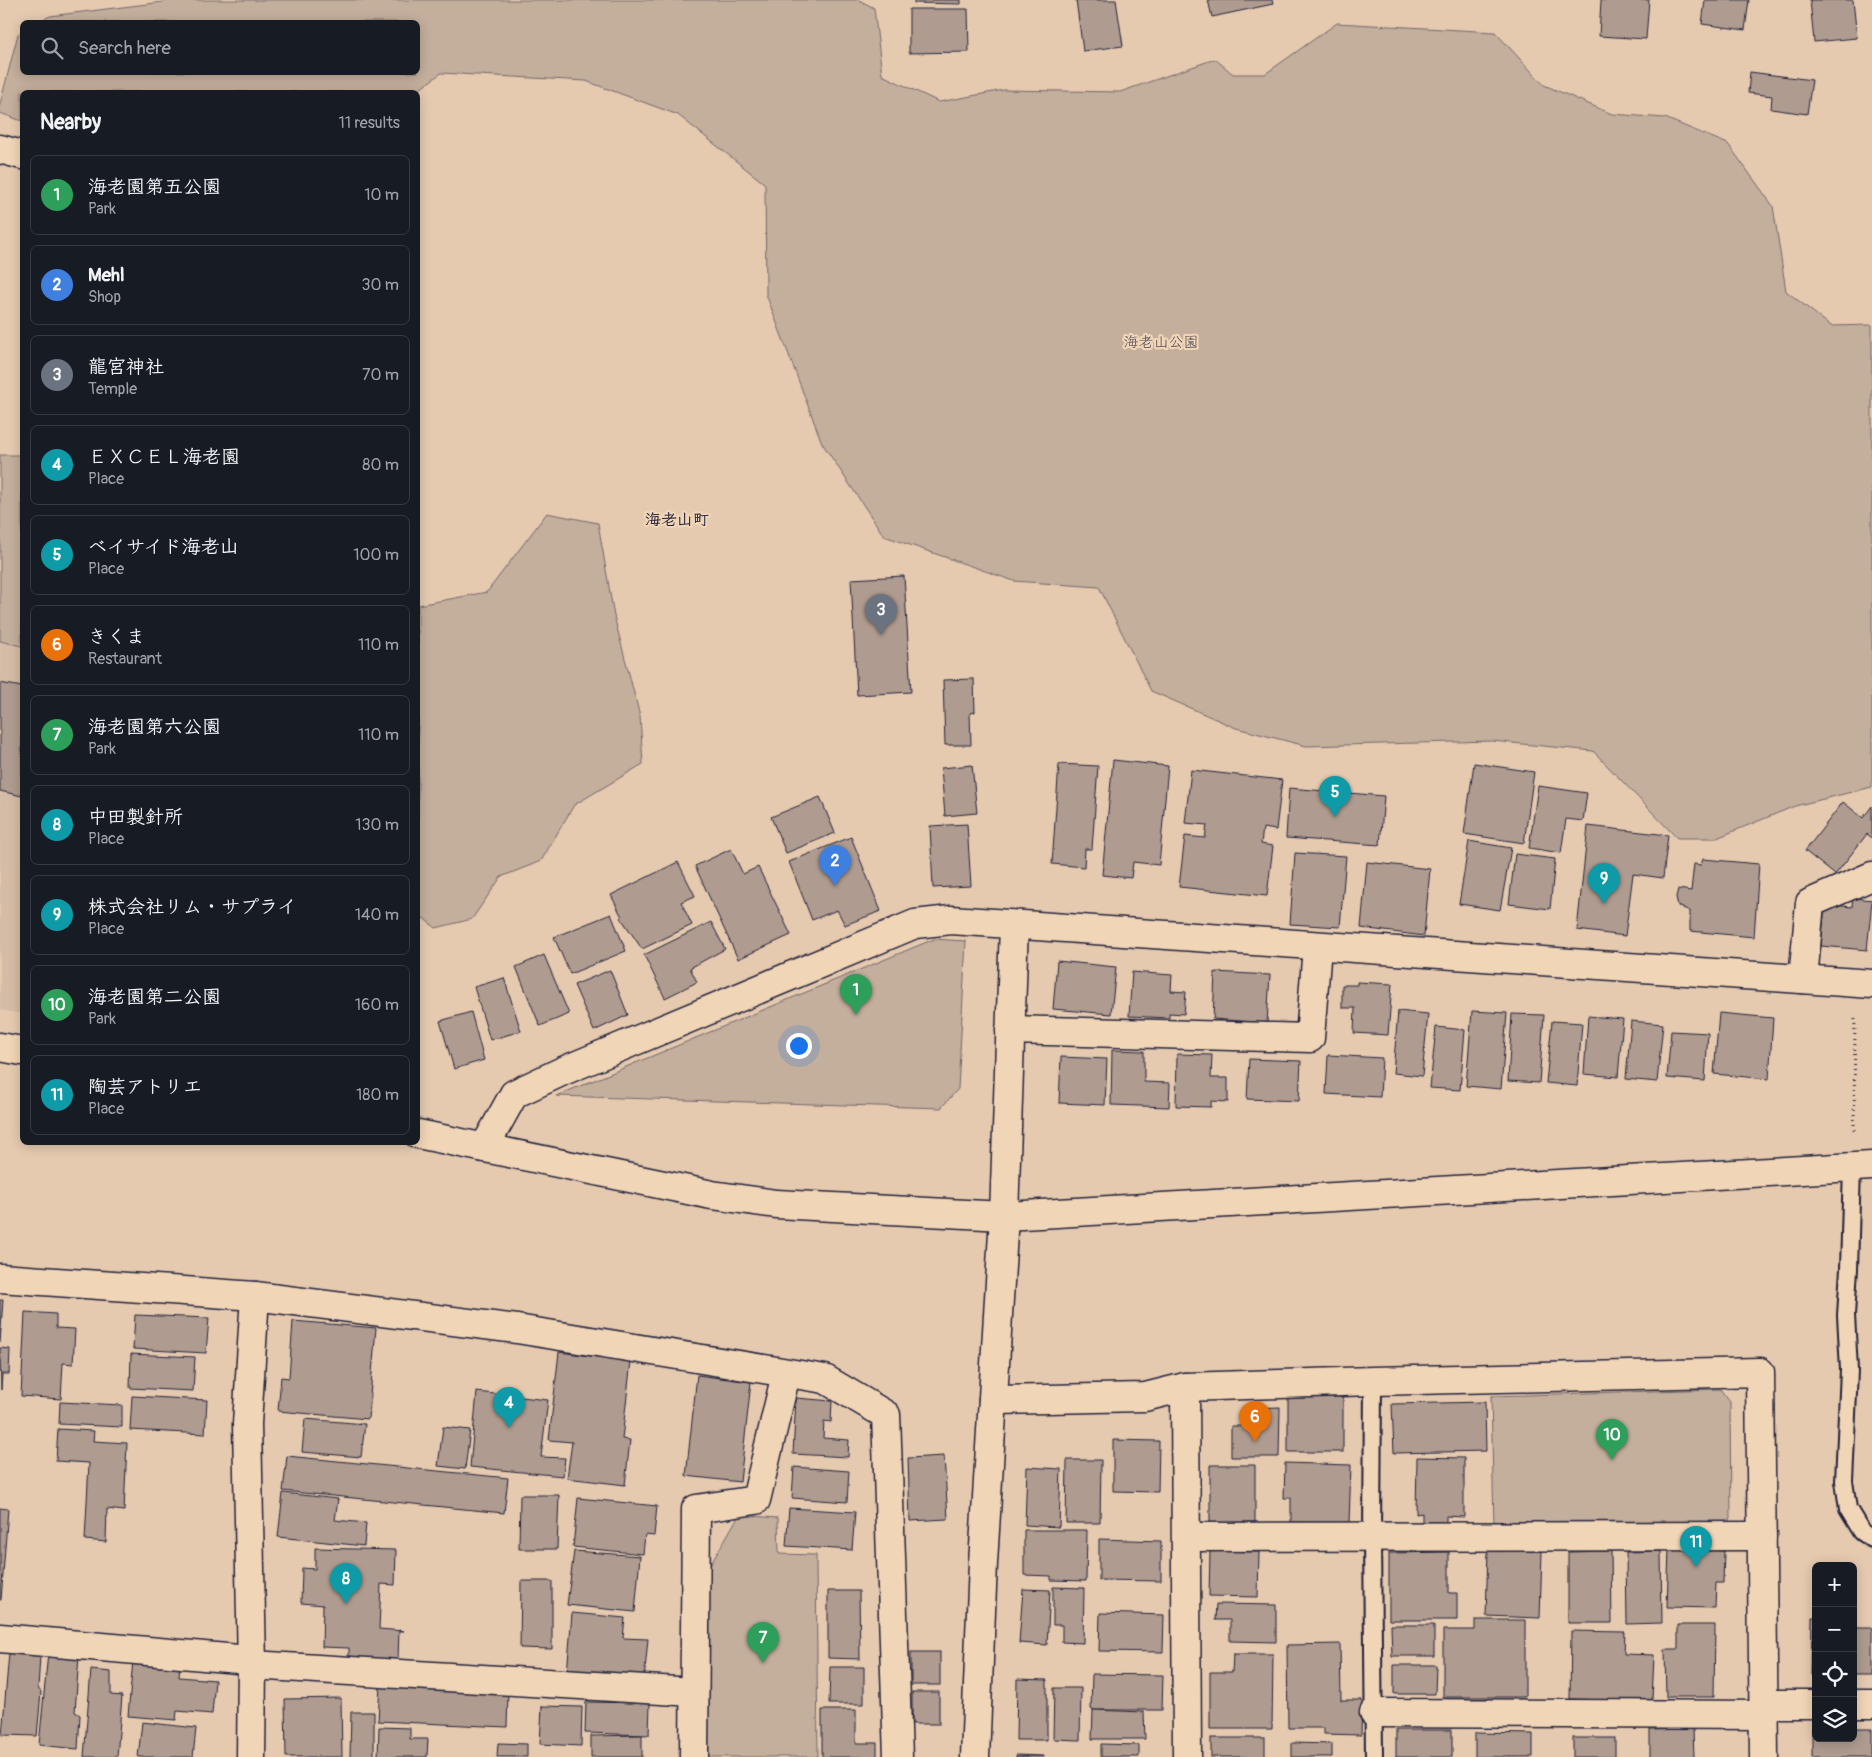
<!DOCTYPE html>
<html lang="en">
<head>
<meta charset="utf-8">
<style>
  body { margin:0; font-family:Pangolin,"Klee One",sans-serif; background:#242831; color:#f1f3f6 }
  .controls { position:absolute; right:15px; bottom:15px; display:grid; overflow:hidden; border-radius:8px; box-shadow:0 2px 12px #0003 }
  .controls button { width:45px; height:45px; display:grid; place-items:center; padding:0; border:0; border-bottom:1px solid #363941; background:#171b24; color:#f1f3f6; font:25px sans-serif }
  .you { position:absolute; left:798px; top:1045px; width:18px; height:18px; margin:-12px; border:4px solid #fff; border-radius:50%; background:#1a73e8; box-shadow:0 0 0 8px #1a73e833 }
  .badge { display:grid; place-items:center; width:32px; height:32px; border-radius:50%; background:#9495a2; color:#fff; font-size:16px; font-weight:700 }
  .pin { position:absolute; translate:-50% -41px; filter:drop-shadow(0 1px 2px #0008) }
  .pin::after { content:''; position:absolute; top:26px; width:18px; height:15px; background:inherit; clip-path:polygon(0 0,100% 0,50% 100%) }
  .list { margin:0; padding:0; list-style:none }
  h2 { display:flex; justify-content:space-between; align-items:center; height:65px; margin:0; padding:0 20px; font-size:21px }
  h2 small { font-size:16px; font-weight:400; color:#9ea1a6 }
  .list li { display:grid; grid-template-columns:32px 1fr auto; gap:15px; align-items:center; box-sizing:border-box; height:80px; margin:0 10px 10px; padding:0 10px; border:1px solid #363941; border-radius:8px }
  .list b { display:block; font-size:19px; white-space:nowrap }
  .list p { margin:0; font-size:16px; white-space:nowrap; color:#9ea1a6 }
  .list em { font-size:16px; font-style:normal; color:#9ea1a6 }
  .icon { flex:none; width:28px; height:28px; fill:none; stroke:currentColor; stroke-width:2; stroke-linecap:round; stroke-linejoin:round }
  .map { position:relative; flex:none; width:1872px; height:1757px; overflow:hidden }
  .search { position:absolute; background:#171b24; box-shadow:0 2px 12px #0003; left:20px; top:20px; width:400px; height:55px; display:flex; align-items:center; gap:12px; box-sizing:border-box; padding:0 18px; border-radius:8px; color:#9ea1a6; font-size:19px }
  .panel { position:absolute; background:#171b24; box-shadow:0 2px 12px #0003; left:20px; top:90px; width:400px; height:1055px; border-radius:8px }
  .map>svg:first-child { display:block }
  .built { fill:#d5bca6 }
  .green { fill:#c4ae9c; stroke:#73686c }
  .building { fill:#af9b8f; stroke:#22223b }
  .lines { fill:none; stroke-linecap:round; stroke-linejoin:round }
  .service-casing { stroke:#22223b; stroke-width:20 }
  .minor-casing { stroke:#22223b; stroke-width:31 }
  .tertiary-casing { stroke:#22223b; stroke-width:31 }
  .path { stroke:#22223b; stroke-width:3; stroke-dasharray:1 4; stroke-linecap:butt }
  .service { stroke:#f1d5b7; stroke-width:16 }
  .minor { stroke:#f1d5b7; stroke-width:28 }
  .tertiary { stroke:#f1d5b7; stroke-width:28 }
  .labels { text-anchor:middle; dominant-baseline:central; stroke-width:4.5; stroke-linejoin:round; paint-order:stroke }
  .park-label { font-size:15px; fill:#4a4553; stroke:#f1d5b7 }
  .neighbourhood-label { font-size:16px; font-weight:bold; fill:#22223b; stroke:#f1d5b7 }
</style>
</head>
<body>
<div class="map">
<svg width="1872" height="1757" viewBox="0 0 1872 1757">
  <rect width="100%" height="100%" fill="#e5cab0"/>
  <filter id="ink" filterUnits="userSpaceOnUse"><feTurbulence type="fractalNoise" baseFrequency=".02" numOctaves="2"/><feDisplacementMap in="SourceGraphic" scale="10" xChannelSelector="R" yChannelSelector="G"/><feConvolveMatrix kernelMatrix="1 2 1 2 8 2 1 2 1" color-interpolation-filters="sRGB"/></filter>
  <g filter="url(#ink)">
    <!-- built -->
    <polygon class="built" points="0,641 22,646 22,1014 0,1010"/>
    <!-- green -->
    <g class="green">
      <polygon points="165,0 859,0 874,8 882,75 939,102 1004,90 1120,92 1215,59 1233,74 1265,74 1337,23 1495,32 1544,85 1612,114 1665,118 1728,144 1773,206 1786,291 1831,326 1872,325 1872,787 1795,806 1717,838 1677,838 1593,751 1492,741 1306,746 1236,728 1151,691 1099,587 1014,581 884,536 822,443 766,294 765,184 678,115 586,81 441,73 416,92 22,92 22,121 0,113 0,104 18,34 22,32 22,72 418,72 418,22 38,22 50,16 163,2"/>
      <polygon points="0,455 22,455 22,646 0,641"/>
      <polygon points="547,513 598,523 614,616 640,716 643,764 574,805 541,861 501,877 472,919 436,928 418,914 418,605 487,592"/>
      <polygon points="934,939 966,941 958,1089 941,1108 556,1096"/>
      <polygon points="1720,1389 1730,1402 1731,1518 1728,1524 1494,1527 1491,1396"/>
      <polygon points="739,1515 778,1518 779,1554 816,1555 818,1757 708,1757 708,1569"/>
    </g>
    <!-- building -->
    <g class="building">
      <polygon points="914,0 961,0 961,4 914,3"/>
      <polygon points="1076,0 1116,0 1123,46 1083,51"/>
      <polygon points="1208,0 1272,0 1273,4 1212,17"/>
      <polygon points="1601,0 1649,0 1646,39 1599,36"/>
      <polygon points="1705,0 1749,0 1745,30 1702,24"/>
      <polygon points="1810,0 1853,0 1857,38 1814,42"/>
      <polygon points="909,9 968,9 969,52 909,53"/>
      <polygon points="1750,72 1812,80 1807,114 1771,109 1772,96 1748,93"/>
      <polygon points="904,576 911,692 857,695 851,579"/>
      <polygon points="974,679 975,712 970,713 971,745 945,745 943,680"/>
      <polygon points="0,683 22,687 22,796 0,791"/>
      <polygon points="1113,760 1168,766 1159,865 1133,862 1131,878 1102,875"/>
      <polygon points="1474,763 1534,772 1524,843 1464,834"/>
      <polygon points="1059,764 1098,766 1092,849 1085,849 1084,867 1052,864"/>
      <polygon points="972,765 977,813 945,816 941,768"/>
      <polygon points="1191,770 1282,780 1276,830 1263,828 1261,844 1273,846 1267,896 1179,887 1185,836 1205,838 1207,825 1185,823"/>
      <polygon points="1538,786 1587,793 1583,821 1566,819 1561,853 1529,848"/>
      <polygon points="1289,788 1384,796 1380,845 1286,838"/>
      <polygon points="820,797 835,833 786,853 771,817"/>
      <polygon points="1843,802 1863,818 1872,806 1872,838 1867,834 1835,875 1805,851"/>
      <polygon points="967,824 971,886 933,888 930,826"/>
      <polygon points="1588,826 1668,835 1663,878 1633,874 1625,936 1577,930"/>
      <polygon points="851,837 881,911 845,925 837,910 812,920 789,862"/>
      <polygon points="1469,841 1511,848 1500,910 1459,904"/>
      <polygon points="731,849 743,874 758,867 791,935 738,959 695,866"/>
      <polygon points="1295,853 1346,856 1340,927 1290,924"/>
      <polygon points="1515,854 1555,859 1550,909 1509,904"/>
      <polygon points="1703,859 1759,864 1754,937 1690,931 1690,911 1678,906 1676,897 1678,889 1691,891 1694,864 1701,865"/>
      <polygon points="678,862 695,896 681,902 692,925 642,949 621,918 622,917 611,895"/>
      <polygon points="1367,862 1430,869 1424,936 1361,928"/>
      <polygon points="1853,898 1872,900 1867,950 1821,946 1825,904 1852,907"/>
      <polygon points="611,914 626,951 570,974 554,937"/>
      <polygon points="711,922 725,949 690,968 697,982 665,998 644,955"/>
      <polygon points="544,955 569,1014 540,1026 516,967"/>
      <polygon points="1057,961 1116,967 1111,1014 1053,1009"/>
      <polygon points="610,970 628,1015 594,1031 574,985"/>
      <polygon points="1132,972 1172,975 1171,991 1186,992 1184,1014 1169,1013 1169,1018 1129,1016"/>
      <polygon points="1215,972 1270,975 1267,1023 1213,1019"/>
      <polygon points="504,978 521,1031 490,1040 474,987"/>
      <polygon points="1357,982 1392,984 1388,1035 1354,1033 1355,1008 1342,1008 1342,985 1357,985"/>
      <polygon points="1398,1011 1428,1014 1422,1076 1393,1073"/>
      <polygon points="1472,1011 1507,1013 1501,1089 1466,1086"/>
      <polygon points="471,1012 484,1060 454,1069 440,1021"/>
      <polygon points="1719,1013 1773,1018 1769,1079 1714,1074"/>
      <polygon points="1512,1014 1544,1015 1539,1083 1508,1081"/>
      <polygon points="1588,1016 1623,1019 1618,1077 1584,1074"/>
      <polygon points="1552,1021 1582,1023 1577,1086 1546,1083"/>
      <polygon points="1631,1021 1663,1024 1657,1082 1626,1079"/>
      <polygon points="1436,1027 1465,1030 1460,1090 1430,1088"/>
      <polygon points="1671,1031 1708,1033 1705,1081 1667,1078"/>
      <polygon points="1112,1050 1144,1051 1144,1082 1170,1083 1169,1107 1111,1105"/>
      <polygon points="1177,1054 1212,1055 1211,1078 1228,1078 1228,1102 1211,1101 1211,1107 1176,1106"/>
      <polygon points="1328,1055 1382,1058 1380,1097 1326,1094"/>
      <polygon points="1061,1057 1107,1059 1105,1105 1059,1103"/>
      <polygon points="1249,1059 1301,1061 1299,1101 1247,1099"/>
      <polygon points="0,1300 3,1300 0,1343"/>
      <polygon points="25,1312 56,1314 56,1328 75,1329 73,1364 63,1363 61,1399 21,1396"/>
      <polygon points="135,1315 209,1318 206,1353 133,1349"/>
      <polygon points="293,1321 376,1328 368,1419 278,1411 281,1377 289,1378"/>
      <polygon points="0,1348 10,1349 9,1374 2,1374 1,1390"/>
      <polygon points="559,1352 631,1361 622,1439 630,1440 625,1485 567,1478 572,1442 549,1440"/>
      <polygon points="131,1354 195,1357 193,1391 130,1388"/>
      <polygon points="697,1375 751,1382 740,1482 686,1476"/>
      <polygon points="477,1392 548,1400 541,1457 565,1458 563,1476 470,1467"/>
      <polygon points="132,1396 207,1400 205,1434 130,1430"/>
      <rect x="1288" y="1397" width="55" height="55"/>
      <polygon points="796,1398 832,1401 831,1422 824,1421 823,1438 849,1440 848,1457 793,1454"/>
      <polygon points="60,1402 122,1405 122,1427 59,1424"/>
      <polygon points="1485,1402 1486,1451 1394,1453 1392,1404"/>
      <polygon points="1280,1407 1279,1457 1231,1457 1231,1426 1255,1426 1255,1408"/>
      <polygon points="305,1419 365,1424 361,1457 302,1452"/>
      <polygon points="443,1427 470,1430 465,1469 438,1466"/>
      <polygon points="58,1429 94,1431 93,1441 127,1443 124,1511 107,1509 106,1542 85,1540 89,1463 56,1461"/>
      <polygon points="1113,1440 1159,1441 1158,1492 1113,1491"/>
      <polygon points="287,1456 508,1478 504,1513 283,1491"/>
      <polygon points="944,1456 948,1519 910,1521 908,1458"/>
      <polygon points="1417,1457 1464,1458 1464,1517 1446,1516 1446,1528 1422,1527 1422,1513 1416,1514"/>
      <polygon points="1067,1460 1101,1460 1100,1523 1066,1523"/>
      <polygon points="1285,1463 1351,1465 1349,1523 1291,1522 1291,1498 1284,1498"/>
      <polygon points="1210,1465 1255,1465 1255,1522 1210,1523"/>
      <polygon points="794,1467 849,1471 847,1502 792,1498"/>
      <polygon points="1027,1467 1061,1469 1059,1527 1025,1525"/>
      <polygon points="283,1493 338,1499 335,1520 366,1523 364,1546 278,1537"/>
      <polygon points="520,1495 559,1495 557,1549 519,1549"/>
      <polygon points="578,1498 657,1506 654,1536 645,1535 643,1554 573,1547"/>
      <polygon points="0,1508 8,1509 1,1600 0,1600"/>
      <polygon points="789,1508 855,1512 852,1550 786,1546"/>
      <polygon points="1024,1530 1087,1530 1086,1581 1051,1580 1051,1576 1024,1575"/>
      <polygon points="1099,1539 1161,1541 1161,1581 1099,1580"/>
      <polygon points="315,1548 396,1550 395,1585 381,1584 379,1629 404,1631 399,1630 398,1660 349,1659 349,1648 322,1647 323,1605 301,1603 302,1568 315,1569"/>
      <polygon points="1488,1549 1542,1551 1540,1618 1486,1616"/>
      <polygon points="1669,1549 1724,1551 1723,1583 1716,1583 1715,1608 1667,1607"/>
      <polygon points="574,1551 640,1556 635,1612 567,1605"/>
      <polygon points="1210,1551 1259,1552 1258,1597 1209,1596"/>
      <polygon points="1611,1551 1612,1623 1568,1623 1568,1552"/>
      <polygon points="1661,1551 1662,1623 1627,1624 1626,1552"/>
      <polygon points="1449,1552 1449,1593 1457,1593 1457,1620 1389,1620 1389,1553"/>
      <polygon points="521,1581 552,1581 552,1649 520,1648"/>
      <polygon points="1053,1587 1084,1588 1083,1643 1062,1642 1062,1625 1053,1625"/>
      <polygon points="1023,1589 1050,1590 1047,1645 1019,1643"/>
      <polygon points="828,1591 859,1591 860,1659 828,1658"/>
      <polygon points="1216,1604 1276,1605 1276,1642 1230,1641 1230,1620 1215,1620"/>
      <polygon points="572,1613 625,1618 623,1638 648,1639 644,1681 567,1674"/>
      <polygon points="1100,1613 1164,1615 1163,1652 1099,1651"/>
      <polygon points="1812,1617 1816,1617 1816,1675 1811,1675"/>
      <polygon points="1475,1620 1525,1620 1525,1697 1443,1697 1443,1630 1475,1630"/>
      <polygon points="1391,1625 1434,1625 1434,1656 1392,1656"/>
      <polygon points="1678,1625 1715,1625 1714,1697 1666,1697 1665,1649 1678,1649"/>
      <rect x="1853" y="1628" width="19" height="47"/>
      <polygon points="1571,1631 1625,1632 1624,1654 1654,1655 1652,1701 1570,1699"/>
      <polygon points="1340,1644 1341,1700 1362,1700 1361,1735 1324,1734 1324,1728 1288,1728 1287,1645"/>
      <rect x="911" y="1652" width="29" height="33"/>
      <polygon points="9,1653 40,1656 38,1688 41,1692 37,1736 2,1735"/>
      <polygon points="48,1653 79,1656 75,1712 80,1715 78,1749 39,1745"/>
      <polygon points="1233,1654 1273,1654 1272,1729 1210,1729 1210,1672 1232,1672"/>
      <polygon points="133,1660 180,1664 179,1677 215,1680 212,1714 177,1711 176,1720 128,1716"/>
      <polygon points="1394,1665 1436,1665 1435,1694 1394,1694"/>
      <polygon points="830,1667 864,1667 864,1704 829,1704"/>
      <polygon points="91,1670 111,1672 111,1695 122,1696 117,1757 84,1757"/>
      <polygon points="1092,1674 1163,1675 1162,1710 1093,1710 1091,1709"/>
      <polygon points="1017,1679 1047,1680 1047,1740 1016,1740"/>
      <polygon points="380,1685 508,1692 507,1727 378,1721"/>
      <polygon points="1054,1688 1081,1688 1080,1740 1053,1739"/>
      <rect x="912" y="1692" width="27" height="32"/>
      <polygon points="341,1698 342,1757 286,1757 285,1699"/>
      <polygon points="586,1702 650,1703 649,1735 585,1733"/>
      <polygon points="542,1706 582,1707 581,1746 540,1744"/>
      <polygon points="822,1710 856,1710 856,1743 877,1743 877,1757 822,1757"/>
      <polygon points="1093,1710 1144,1712 1145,1739 1092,1739"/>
      <polygon points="351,1712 374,1712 374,1757 350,1757"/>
      <polygon points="142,1722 196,1728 193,1757 138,1757"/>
      <polygon points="379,1727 410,1728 410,1739 428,1739 427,1757 378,1757"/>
      <polygon points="1812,1728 1816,1728 1816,1738 1853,1738 1853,1728 1872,1728 1872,1757 1812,1757"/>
      <polygon points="1693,1729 1694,1757 1650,1757 1650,1730"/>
      <rect x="1396" y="1730" width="56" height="27"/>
      <polygon points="1475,1733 1533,1734 1533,1757 1475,1757"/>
      <polygon points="642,1735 642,1757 591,1757 591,1736"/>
      <rect x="1211" y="1738" width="54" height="19"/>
      <rect x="1573" y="1738" width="42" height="19"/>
      <polygon points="498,1743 527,1744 527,1757 497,1757"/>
      <polygon points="1292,1743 1332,1744 1332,1757 1292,1757"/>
      <polygon points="1101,1744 1139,1745 1139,1757 1101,1757"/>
      <polygon points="1016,1755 1044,1756 1044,1757 1016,1757"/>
    </g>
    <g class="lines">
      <!-- service casing -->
      <g class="service-casing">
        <g id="service">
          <polyline points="1852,1167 1849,1269 1846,1315 1849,1370 1844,1481 1848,1509 1862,1532 1872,1539"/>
          <polyline points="1373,1381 1372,1537 1374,1757"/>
        </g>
      </g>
      <!-- minor casing -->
      <g class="minor-casing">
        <g id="minor">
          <polyline points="0,149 22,155"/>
          <polyline points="1803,979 1810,903 1872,876"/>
          <polyline points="1010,1030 1310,1038 1317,946"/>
          <polyline points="484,1148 514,1094 563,1071 915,924 951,920 1872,984"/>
          <polyline points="0,1278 255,1296 517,1329 825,1379 886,1415 898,1757"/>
          <polyline points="1185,1387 1187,1757"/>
          <polyline points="993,1400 1145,1397 1185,1387 1373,1381 1760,1372 1764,1757"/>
          <polyline points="1187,1537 1762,1536"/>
          <polyline points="0,1638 238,1659 252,1665 694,1692"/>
          <polyline points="1765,1704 1816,1704"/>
          <polyline points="1853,1704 1872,1704"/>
          <polyline points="1374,1713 1764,1715"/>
          <polyline points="694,1757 696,1509 756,1500 786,1374"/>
        </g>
      </g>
      <!-- tertiary casing -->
      <g class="tertiary-casing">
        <g id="tertiary">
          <polyline points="0,1047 22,1051"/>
          <polyline points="418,1134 712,1195 776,1204 1004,1216 1872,1166"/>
          <polyline points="251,1757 252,1665 247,1424 255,1296"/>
          <polyline points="975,1757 983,1563 1004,1216 1014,925"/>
        </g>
      </g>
      <!-- path -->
      <polyline class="path" points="1854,1130 1855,1016"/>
      <!-- service -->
      <use href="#service" class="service"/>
      <!-- minor -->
      <use href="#minor" class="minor"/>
      <!-- tertiary -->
      <use href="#tertiary" class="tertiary"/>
    </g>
  </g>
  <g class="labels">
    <!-- park labels -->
    <g class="park-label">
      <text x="1161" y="342">海老山公園</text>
    </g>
    <!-- neighbourhood labels -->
    <g class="neighbourhood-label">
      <text x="677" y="520">海老山町</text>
    </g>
  </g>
</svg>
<div class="controls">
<button>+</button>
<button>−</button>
<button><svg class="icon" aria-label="locate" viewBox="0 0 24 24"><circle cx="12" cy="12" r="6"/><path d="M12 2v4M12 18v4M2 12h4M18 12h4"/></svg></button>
<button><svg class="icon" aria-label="layers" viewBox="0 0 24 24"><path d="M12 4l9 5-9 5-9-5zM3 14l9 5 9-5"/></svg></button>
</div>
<div class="you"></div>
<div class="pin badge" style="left:856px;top:1015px;background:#2e9e5b">1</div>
<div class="pin badge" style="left:835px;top:886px;background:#3f7fe0">2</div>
<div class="pin badge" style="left:881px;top:635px;background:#6b7280">3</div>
<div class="pin badge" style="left:509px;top:1428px;background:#0f9aa8">4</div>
<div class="pin badge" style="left:1335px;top:817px;background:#0f9aa8">5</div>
<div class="pin badge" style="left:1255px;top:1442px;background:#e8710a">6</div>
<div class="pin badge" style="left:763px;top:1663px;background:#2e9e5b">7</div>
<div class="pin badge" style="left:346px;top:1604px;background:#0f9aa8">8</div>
<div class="pin badge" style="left:1604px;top:904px;background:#0f9aa8">9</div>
<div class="pin badge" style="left:1612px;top:1460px;background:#2e9e5b">10</div>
<div class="pin badge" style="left:1696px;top:1567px;background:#0f9aa8">11</div>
<div class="search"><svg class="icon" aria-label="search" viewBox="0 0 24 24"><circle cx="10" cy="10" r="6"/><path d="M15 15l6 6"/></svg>Search here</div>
<section class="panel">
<h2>Nearby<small>11 results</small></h2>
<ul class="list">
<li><span class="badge" style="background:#2e9e5b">1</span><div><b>海老園第五公園</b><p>Park</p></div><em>10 m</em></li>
<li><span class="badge" style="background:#3f7fe0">2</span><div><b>Mehl</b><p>Shop</p></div><em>30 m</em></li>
<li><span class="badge" style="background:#6b7280">3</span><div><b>龍宮神社</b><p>Temple</p></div><em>70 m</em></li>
<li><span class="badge" style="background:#0f9aa8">4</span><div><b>ＥＸＣＥＬ海老園</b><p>Place</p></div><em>80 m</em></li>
<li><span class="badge" style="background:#0f9aa8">5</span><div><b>ベイサイド海老山</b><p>Place</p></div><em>100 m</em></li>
<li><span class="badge" style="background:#e8710a">6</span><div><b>きくま</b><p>Restaurant</p></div><em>110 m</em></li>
<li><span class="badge" style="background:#2e9e5b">7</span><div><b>海老園第六公園</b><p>Park</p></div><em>110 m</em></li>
<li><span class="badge" style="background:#0f9aa8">8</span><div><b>中田製針所</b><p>Place</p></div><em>130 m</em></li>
<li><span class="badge" style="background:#0f9aa8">9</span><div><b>株式会社リム・サプライ</b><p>Place</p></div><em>140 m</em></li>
<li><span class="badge" style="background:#2e9e5b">10</span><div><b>海老園第二公園</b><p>Park</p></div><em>160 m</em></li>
<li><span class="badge" style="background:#0f9aa8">11</span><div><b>陶芸アトリエ</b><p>Place</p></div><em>180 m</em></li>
</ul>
</section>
</div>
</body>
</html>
